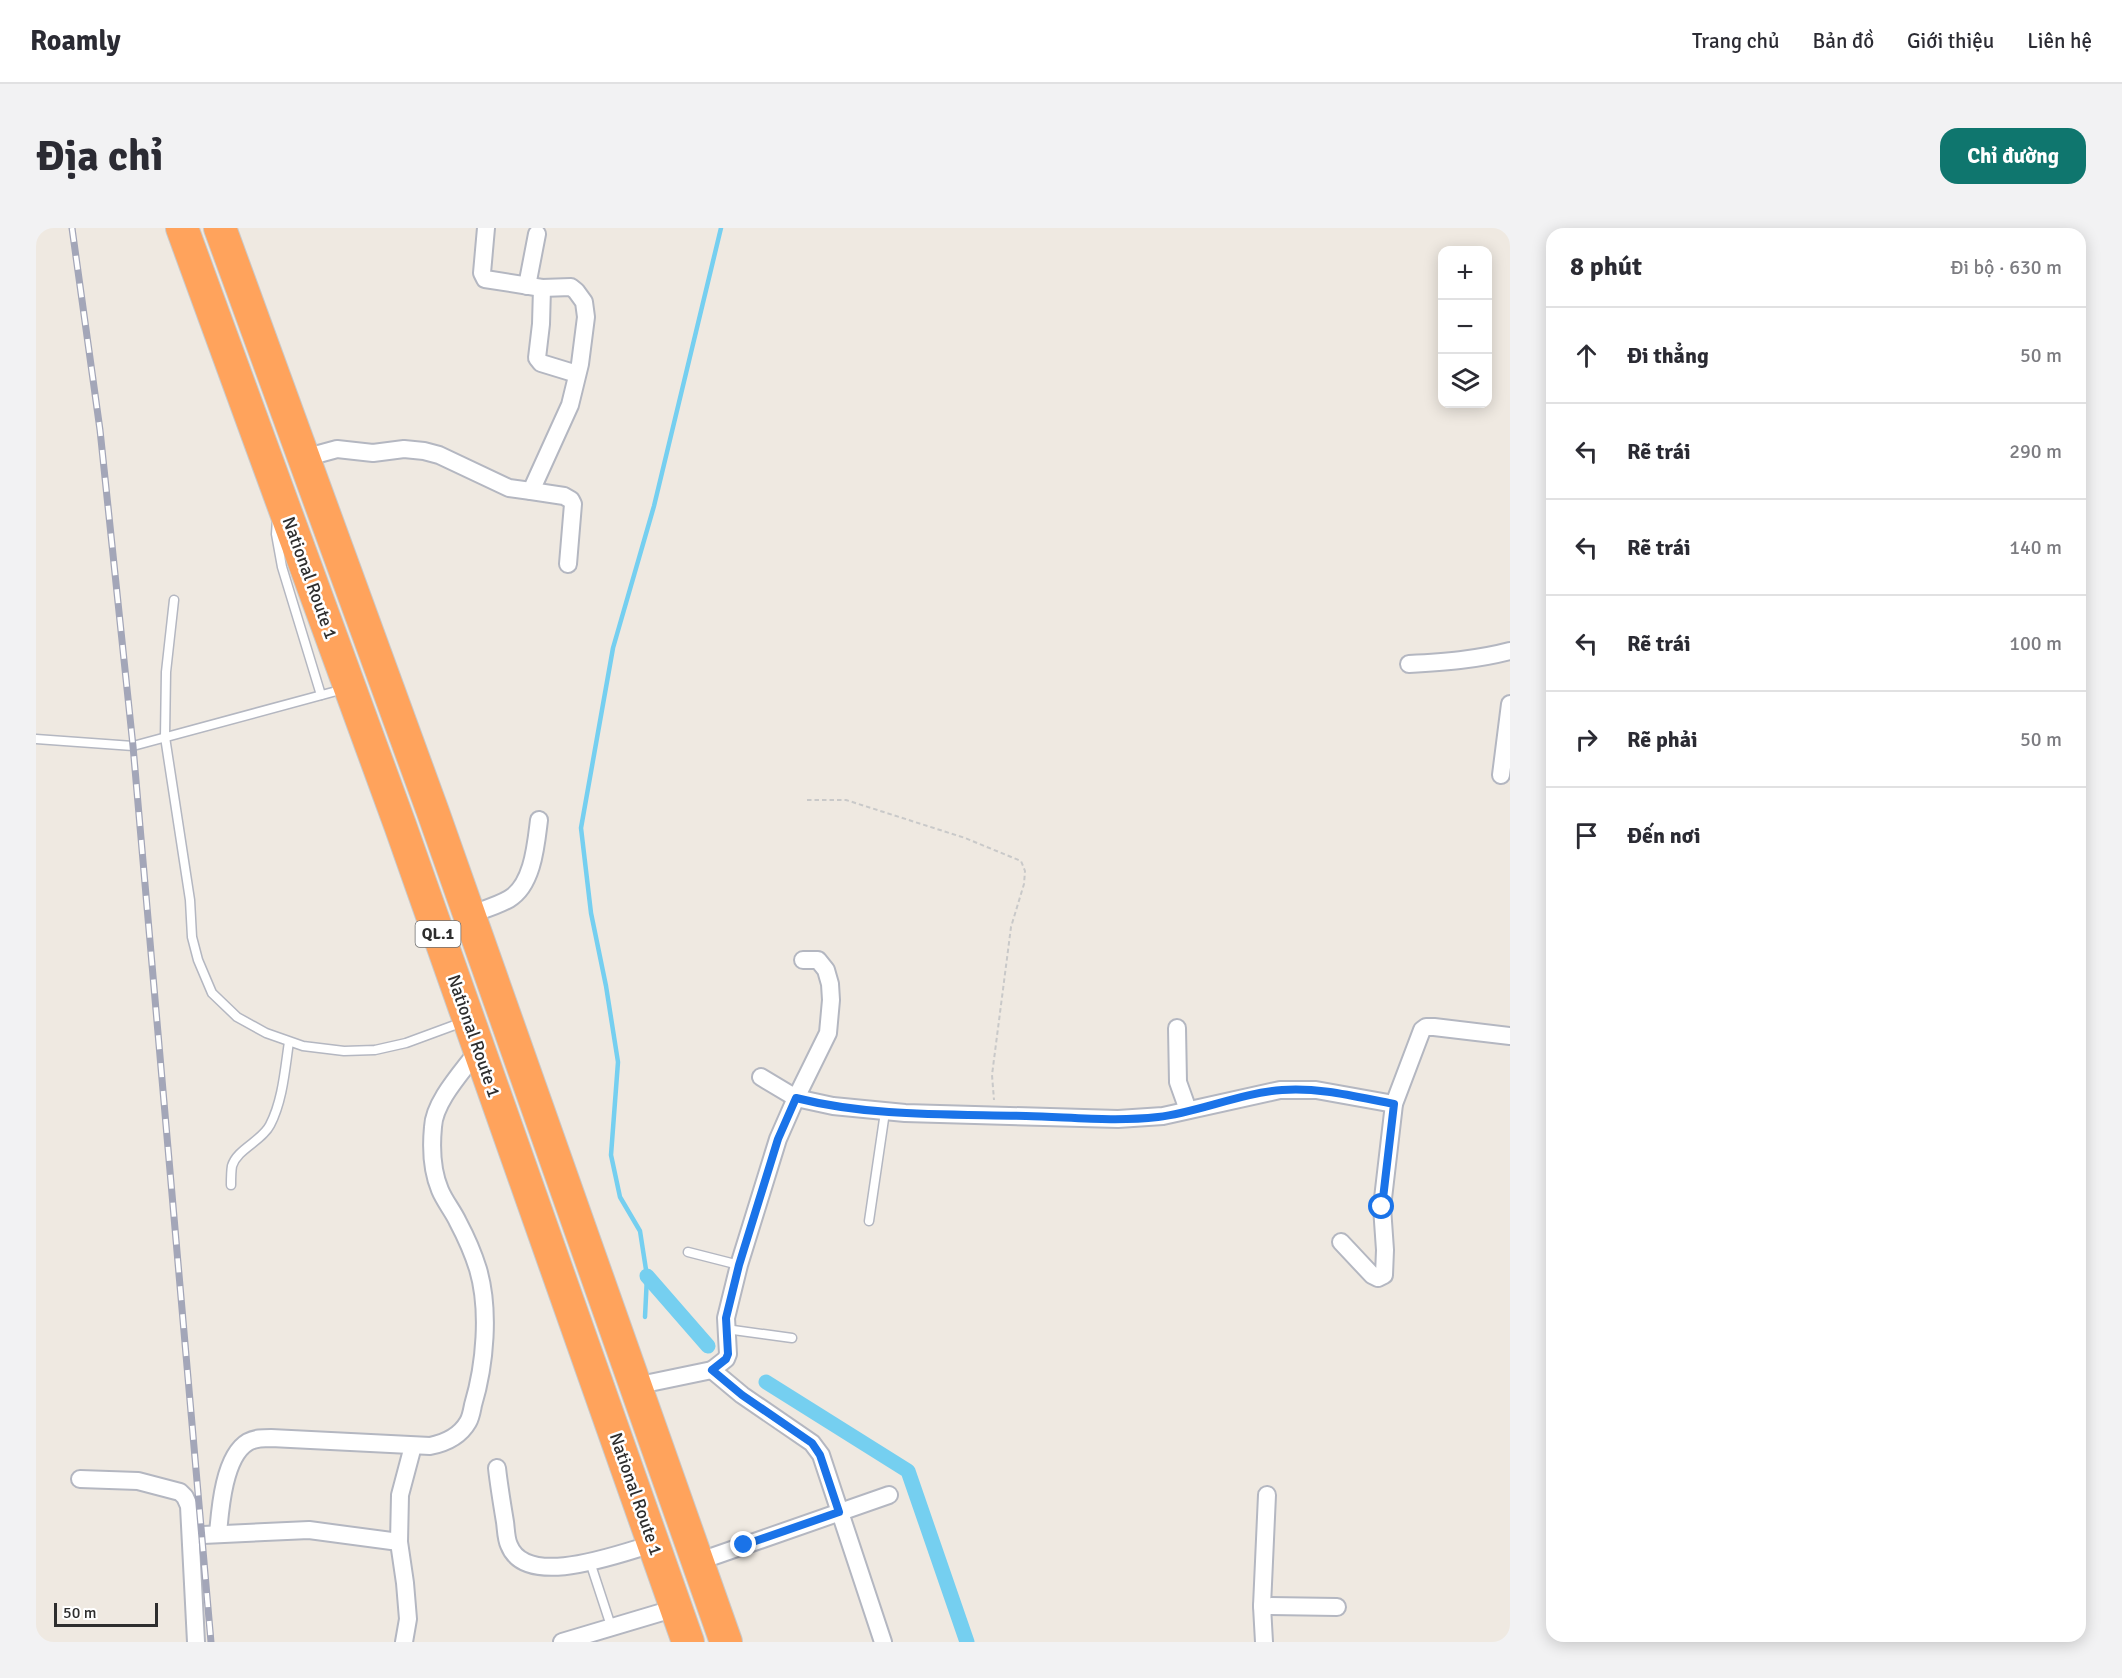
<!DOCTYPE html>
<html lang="vi">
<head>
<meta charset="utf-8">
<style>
  body { margin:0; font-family:Signika,sans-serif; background:#f2f2f3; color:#2b2b33 }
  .controls { position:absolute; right:18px; top:18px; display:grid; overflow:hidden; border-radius:12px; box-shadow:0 3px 15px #0003 }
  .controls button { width:54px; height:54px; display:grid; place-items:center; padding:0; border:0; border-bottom:2px solid #e1e1e2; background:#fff; color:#2b2b33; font:30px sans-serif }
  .scale { position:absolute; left:18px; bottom:15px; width:104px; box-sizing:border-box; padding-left:6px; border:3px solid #2e2e2e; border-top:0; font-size:16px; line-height:21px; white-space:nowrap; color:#2e2e2e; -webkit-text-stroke:4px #fff; paint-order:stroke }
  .stop { position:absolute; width:18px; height:18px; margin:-14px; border:4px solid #1a73e8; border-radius:50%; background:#fff }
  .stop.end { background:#1a73e8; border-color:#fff; box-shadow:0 2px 6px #0008 }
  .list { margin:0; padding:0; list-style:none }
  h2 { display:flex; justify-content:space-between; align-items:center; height:78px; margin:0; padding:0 24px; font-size:26px }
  h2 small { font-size:20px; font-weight:400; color:#7c7c81 }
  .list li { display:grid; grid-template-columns:39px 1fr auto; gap:18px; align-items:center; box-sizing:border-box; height:96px; padding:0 24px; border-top:2px solid #e1e1e2 }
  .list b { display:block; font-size:22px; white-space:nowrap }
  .list em { font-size:20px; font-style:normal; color:#7c7c81 }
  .icon { flex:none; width:33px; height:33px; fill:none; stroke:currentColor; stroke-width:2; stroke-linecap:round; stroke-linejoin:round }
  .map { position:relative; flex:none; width:1474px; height:1414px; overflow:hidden; border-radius:18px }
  header { display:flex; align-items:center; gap:36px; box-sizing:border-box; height:84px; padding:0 30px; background:#fff; border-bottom:2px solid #e1e1e2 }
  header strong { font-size:28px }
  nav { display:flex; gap:33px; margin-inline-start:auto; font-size:21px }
  .intro { display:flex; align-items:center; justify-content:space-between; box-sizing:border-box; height:144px; padding:0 36px }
  h1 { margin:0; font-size:42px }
  .button { padding:15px 27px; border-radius:18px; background:#0f766e; color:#fff; font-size:21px; font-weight:700 }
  main { display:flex; gap:36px; padding:0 36px }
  aside { flex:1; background:#fff; border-radius:18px; box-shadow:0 3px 15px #0003 }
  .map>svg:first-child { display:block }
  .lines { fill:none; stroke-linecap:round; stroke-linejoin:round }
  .stream { stroke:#75cff0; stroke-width:4.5 }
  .canal { stroke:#75cff0; stroke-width:15 }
  .lane-casing { stroke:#b4b7c1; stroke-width:11 }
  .street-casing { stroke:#b4b7c1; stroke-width:20 }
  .highway-casing { stroke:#c9c9c9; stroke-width:34 }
  .path { stroke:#c9c9c9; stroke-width:2; stroke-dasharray:4.5 3; stroke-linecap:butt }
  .lane { stroke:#fff; stroke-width:8 }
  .street { stroke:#fff; stroke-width:16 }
  .highway { stroke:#ffa35c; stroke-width:32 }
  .rail-casing { stroke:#a3a6b8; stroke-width:7 }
  .rail { stroke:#fff; stroke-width:4.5; stroke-dasharray:14; stroke-linecap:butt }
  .route { stroke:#1a73e8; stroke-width:8 }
  .labels { text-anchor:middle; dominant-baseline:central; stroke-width:5; stroke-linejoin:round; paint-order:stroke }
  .shield { fill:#fff; stroke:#6d6d6d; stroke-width:1.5 }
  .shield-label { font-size:16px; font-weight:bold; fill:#2e2e2e }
  .street-label { font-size:18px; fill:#2e2e2e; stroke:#fff }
</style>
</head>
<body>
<header>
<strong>Roamly</strong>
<nav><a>Trang chủ</a><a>Bản đồ</a><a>Giới thiệu</a><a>Liên hệ</a></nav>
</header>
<div class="intro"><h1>Địa chỉ</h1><a class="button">Chỉ đường</a></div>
<main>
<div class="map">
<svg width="1474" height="1414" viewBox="0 0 1474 1414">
  <rect width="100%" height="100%" fill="#efe9e1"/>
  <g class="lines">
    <!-- stream -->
    <polyline class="stream" points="609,1089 611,1048 604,1003 584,969 575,927 582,834 570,758 555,685 545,600 577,420 618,278 685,0"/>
    <!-- canal -->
    <g class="canal">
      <polyline points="611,1048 672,1118"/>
      <polyline points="730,1154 872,1243 931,1414"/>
    </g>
    <!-- lane casing -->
    <g class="lane-casing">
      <g id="lane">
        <polyline points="241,291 240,306 246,339 285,467"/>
        <polyline points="138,372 130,444 129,509 154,672 156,709 162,732 176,765 201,789 230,805 267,818 308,823 339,822 370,815 427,794"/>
        <polyline points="0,511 97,518 308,461"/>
        <path d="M195,957C195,951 195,944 196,938C201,921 226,913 234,897C247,872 249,840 253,814"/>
        <polyline points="833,993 849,884"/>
        <polyline points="652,1024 703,1037"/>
        <polyline points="690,1101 756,1110"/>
        <polyline points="554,1334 576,1401"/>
      </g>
    </g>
    <!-- street casing -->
    <g class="street-casing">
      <g id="street">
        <polyline points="491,58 501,6"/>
        <polyline points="506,60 505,96 501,130 505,135 541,146"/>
        <polyline points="268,230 301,221 337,225 368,221 388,223 403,227 473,260 495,263 534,177 544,136 550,89 548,74 540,63 535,59 506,60 449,51 446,45 450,0"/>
        <polyline points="495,263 528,268 535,272 537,276 532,336"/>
        <path d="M1373,436C1408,434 1440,432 1474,423"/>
        <polyline points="1465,547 1474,476"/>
        <path d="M433,687C446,682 461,678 473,671C497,657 500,616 503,592"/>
        <polyline points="1141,800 1142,854 1152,882"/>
        <polyline points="725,849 760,870 792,805 795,772 794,756 790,742 782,732 767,732"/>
        <polyline points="1305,1014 1336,1047 1342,1050 1348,1047 1349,1022 1346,979 1358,876 1386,802 1390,799 1398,799 1474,808"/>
        <polyline points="599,1158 676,1142"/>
        <path d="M461,1240C463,1258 466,1276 469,1294C470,1301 470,1311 473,1317C490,1362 585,1325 617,1316"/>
        <polyline points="44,1251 102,1253 144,1264 149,1269 153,1278 160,1414"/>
        <path d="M182,1306C184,1281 188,1228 212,1214C219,1210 227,1210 235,1210L394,1218C409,1215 424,1208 432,1194C435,1189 436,1182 437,1177C449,1137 454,1082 442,1041C437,1025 430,1009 422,994C417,983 409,974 404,962C396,943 395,920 397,899C398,873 428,842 443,821"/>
        <polyline points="167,1307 273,1302 363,1314"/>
        <polyline points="661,1334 853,1267"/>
        <polyline points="1226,1378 1301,1379"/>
        <polyline points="368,1414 372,1391 369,1355 363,1314 364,1267 377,1218"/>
        <polyline points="526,1414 640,1380"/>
        <polyline points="847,1414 785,1227 776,1215 706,1167 676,1142 690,1131 692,1126 690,1090 703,1037 742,911 760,870 797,878 869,885 1082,891 1127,888 1244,862 1280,862 1358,876"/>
        <polyline points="1228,1414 1226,1378 1231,1267"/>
      </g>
    </g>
    <!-- highway casing -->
    <g class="highway-casing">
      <g id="highway">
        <polyline points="146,0 364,597 652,1414"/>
        <polyline points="184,0 397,584 690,1414"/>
      </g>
    </g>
    <!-- path -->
    <polyline class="path" points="771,572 810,572 929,610 985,633 989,643 988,656 975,699 956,847 958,872"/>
    <!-- lane -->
    <use href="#lane" class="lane"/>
    <!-- street -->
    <use href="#street" class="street"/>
    <!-- highway -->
    <use href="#highway" class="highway"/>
    <!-- rail casing -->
    <g class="rail-casing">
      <polyline id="rail" points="36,0 64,202 97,518 175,1414"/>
    </g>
    <!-- rail -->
    <use href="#rail" class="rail"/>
  </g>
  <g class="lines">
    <!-- route -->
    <path class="route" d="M708,1317L803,1284L784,1227L776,1215L706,1167L676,1142L690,1131L692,1126L690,1090L703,1037L742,911L760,870C835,889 913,886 990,888C1034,889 1078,894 1122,889C1163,884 1204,865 1246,862C1283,859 1321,869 1358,876L1346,979"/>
  </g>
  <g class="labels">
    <!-- shield labels -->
    <rect class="shield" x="379.5" y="693" width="45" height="26" rx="4.5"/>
    <g class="shield-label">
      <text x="402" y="706">QL.1</text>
    </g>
    <!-- street labels -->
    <g class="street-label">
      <text transform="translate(274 350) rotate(70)">National Route 1</text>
      <text transform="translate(438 808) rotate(71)">National Route 1</text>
      <text transform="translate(600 1266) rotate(71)">National Route 1</text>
    </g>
  </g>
</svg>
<div class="controls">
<button>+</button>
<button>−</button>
<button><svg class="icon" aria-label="layers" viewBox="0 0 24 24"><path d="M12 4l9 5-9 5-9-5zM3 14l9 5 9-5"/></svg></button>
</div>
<div class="scale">50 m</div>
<div class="stop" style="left:1346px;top:979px"></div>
<div class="stop end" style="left:708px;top:1317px"></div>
</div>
<aside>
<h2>8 phút<small>Đi bộ · 630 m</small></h2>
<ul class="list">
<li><svg class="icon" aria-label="ahead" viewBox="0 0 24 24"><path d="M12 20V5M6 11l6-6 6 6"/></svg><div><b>Đi thẳng</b></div><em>50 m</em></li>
<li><svg class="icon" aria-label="left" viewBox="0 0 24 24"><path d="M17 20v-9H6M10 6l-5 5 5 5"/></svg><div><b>Rẽ trái</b></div><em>290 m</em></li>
<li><svg class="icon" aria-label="left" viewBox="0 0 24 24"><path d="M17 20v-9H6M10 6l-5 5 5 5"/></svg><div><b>Rẽ trái</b></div><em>140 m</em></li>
<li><svg class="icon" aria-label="left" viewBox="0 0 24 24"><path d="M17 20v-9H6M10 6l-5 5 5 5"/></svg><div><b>Rẽ trái</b></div><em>100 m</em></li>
<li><svg class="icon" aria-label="right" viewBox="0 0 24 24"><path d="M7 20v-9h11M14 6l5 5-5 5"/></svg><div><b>Rẽ phải</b></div><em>50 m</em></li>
<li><svg class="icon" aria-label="arrive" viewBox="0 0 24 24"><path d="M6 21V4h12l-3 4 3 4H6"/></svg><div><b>Đến nơi</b></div></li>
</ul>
</aside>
</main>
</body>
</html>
